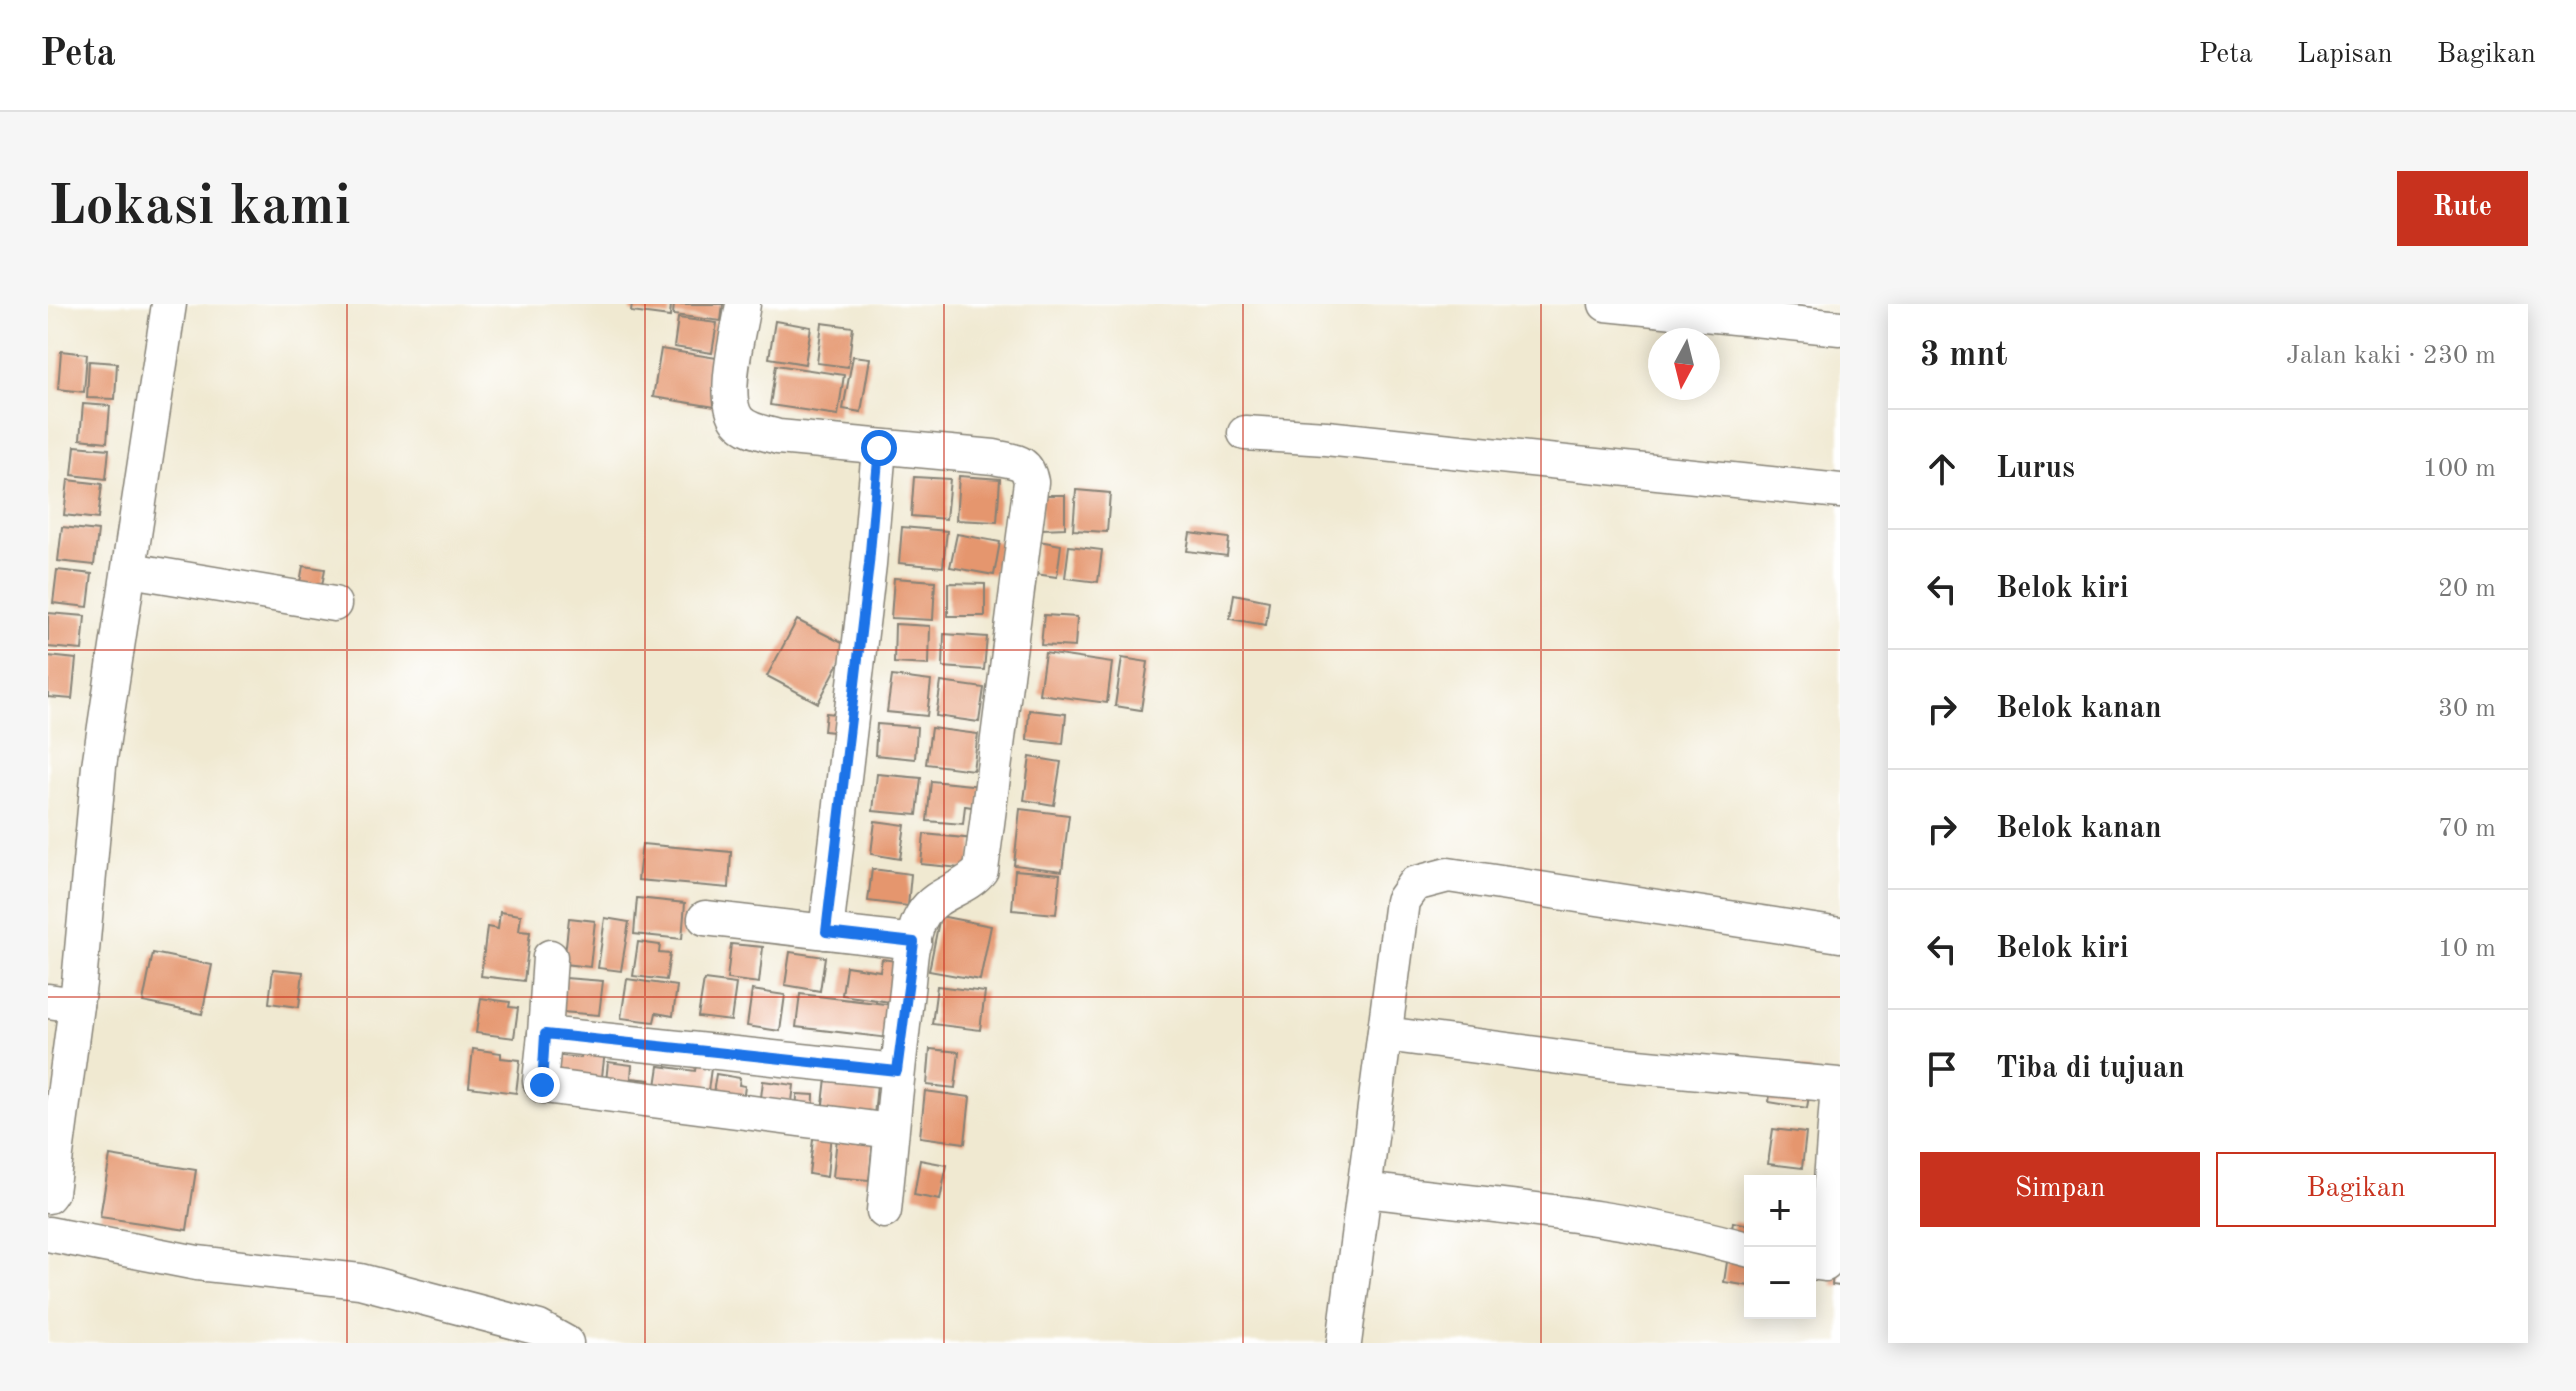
<!DOCTYPE html>
<html lang="id">
<head>
<meta charset="utf-8">
<style>
  body { margin:0; font-family:"Old Standard TT",serif; background:#f6f6f6; color:#222 }
  .controls { position:absolute; right:24px; bottom:24px; display:grid; overflow:hidden; border-radius:0px; box-shadow:0 4px 20px #0003 }
  .controls button { width:72px; height:72px; display:grid; place-items:center; padding:0; border:0; border-bottom:2px solid #e0e0e0; background:#fff; color:#222; font:40px sans-serif }
  .compass { position:absolute; left:1600px; top:24px; width:72px; height:72px; border-radius:50%; background:#fff; box-shadow:0 4px 20px #0003; rotate:187deg }
  .stop { position:absolute; width:24px; height:24px; margin:-18px; border:6px solid #1a73e8; border-radius:50%; background:#fff }
  .stop.end { background:#1a73e8; border-color:#fff; box-shadow:0 2px 8px #0008 }
  .list { margin:0; padding:0; list-style:none }
  h2 { display:flex; justify-content:space-between; align-items:center; height:104px; margin:0; padding:0 32px; font-size:34px }
  h2 small { font-size:26px; font-weight:400; color:#767676 }
  .list li { display:grid; grid-template-columns:52px 1fr auto; gap:24px; align-items:center; box-sizing:border-box; height:120px; padding:0 32px; border-top:2px solid #e0e0e0 }
  .list b { display:block; font-size:30px; white-space:nowrap }
  .list em { font-size:26px; font-style:normal; color:#767676 }
  .actions { display:flex; gap:16px; padding:24px 32px }
  .actions a { flex:1; padding:18px 0; border:2px solid #c8321e; border-radius:0px; text-align:center; font-size:28px; color:#c8321e }
  .actions .main { background:#c8321e; color:#fff }
  .icon { flex:none; width:44px; height:44px; fill:none; stroke:currentColor; stroke-width:2; stroke-linecap:round; stroke-linejoin:round }
  .map { position:relative; flex:none; width:1792px; height:1039px; overflow:hidden; border-radius:0px }
  header { display:flex; align-items:center; gap:48px; box-sizing:border-box; height:112px; padding:0 40px; background:#fff; border-bottom:2px solid #e0e0e0 }
  header strong { font-size:38px }
  nav { display:flex; gap:44px; margin-inline-start:auto; font-size:28px }
  .intro { display:flex; align-items:center; justify-content:space-between; box-sizing:border-box; height:192px; padding:0 48px }
  h1 { margin:0; font-size:56px }
  .button { padding:20px 36px; border-radius:0px; background:#c8321e; color:#fff; font-size:28px; font-weight:700 }
  main { display:flex; gap:48px; padding:0 48px }
  aside { flex:1; background:#fff; border-radius:0px; box-shadow:0 4px 20px #0003 }
  .map>svg:first-child { display:block }
  .building { fill:#e5966e }
  .lines { fill:none; stroke-linecap:round; stroke-linejoin:round }
  .minor-casing { stroke:#868276; stroke-width:37 }
  .minor { stroke:#fff; stroke-width:34 }
  .route { stroke:#1a73e8; stroke-width:10 }
  .grid { fill:none; stroke:#c8321e; stroke-width:2; stroke-opacity:0.55 }
</style>
</head>
<body>
<header>
<strong>Peta</strong>
<nav><a>Peta</a><a>Lapisan</a><a>Bagikan</a></nav>
</header>
<div class="intro"><h1>Lokasi kami</h1><a class="button">Rute</a></div>
<main>
<div class="map">
<svg width="1792" height="1039" viewBox="0 0 1792 1039">
  <rect width="100%" height="100%" fill="#fff"/>
  <filter id="ink" filterUnits="userSpaceOnUse"><feTurbulence type="fractalNoise" baseFrequency=".0125" numOctaves="2"/><feDisplacementMap in="SourceGraphic" scale="16" xChannelSelector="R" yChannelSelector="G"/><feConvolveMatrix kernelMatrix="1 2 1 2 8 2 1 2 1" color-interpolation-filters="sRGB"/></filter>
  <filter id="wash" filterUnits="userSpaceOnUse"><feTurbulence type="fractalNoise" baseFrequency=".006" numOctaves="4" result="noise"/><feDisplacementMap in="SourceGraphic" scale="32" xChannelSelector="R" yChannelSelector="G"/><feGaussianBlur stdDeviation="1.8" result="paint"/><feColorMatrix in="noise" values="0 0 0 0 0 0 0 0 0 0 0 0 0 0 0 0 0 1.4 0 .05"/><feComposite in="paint" operator="in"/></filter>
  <g filter="url(#wash)">
    <rect width="100%" height="100%" fill="#f0e9d1"/>
    <g id="blocks">
      <!-- building -->
      <g class="building">
        <polygon points="584,0 623,0 622,13 583,8"/>
        <polygon points="626,0 675,0 673,17 625,11"/>
        <polygon points="630,14 669,19 664,49 626,43"/>
        <polygon points="727,17 763,23 757,60 721,54"/>
        <polygon points="774,19 805,23 800,63 769,59"/>
        <polygon points="613,45 675,55 667,103 605,93"/>
        <polygon points="13,47 39,50 36,88 10,85"/>
        <polygon points="805,52 822,54 813,108 795,105"/>
        <polygon points="41,57 69,59 67,95 39,94"/>
        <polygon points="728,61 796,71 790,111 722,101"/>
        <polygon points="35,100 62,102 59,138 32,135"/>
        <polygon points="27,142 61,145 58,175 24,171"/>
        <polygon points="911,172 952,175 949,218 908,216"/>
        <polygon points="866,173 902,175 898,215 863,212"/>
        <polygon points="20,176 54,180 50,215 16,211"/>
        <polygon points="1028,186 1062,189 1059,228 1025,226"/>
        <polygon points="993,191 1017,191 1017,224 994,225"/>
        <polygon points="14,223 50,227 46,261 10,257"/>
        <polygon points="854,223 899,227 895,263 851,259"/>
        <polygon points="1142,229 1181,234 1179,252 1139,247"/>
        <polygon points="909,230 952,238 946,271 902,263"/>
        <polygon points="991,237 1013,241 1009,273 987,270"/>
        <polygon points="1021,242 1054,246 1050,278 1017,274"/>
        <polygon points="255,262 277,265 272,293 250,289"/>
        <polygon points="9,266 44,270 40,303 5,299"/>
        <polygon points="846,274 887,277 885,316 843,314"/>
        <polygon points="900,279 937,280 937,312 900,312"/>
        <polygon points="1186,290 1221,297 1218,321 1182,315"/>
        <polygon points="0,309 37,312 34,346 0,343"/>
        <polygon points="996,311 1029,313 1027,343 993,341"/>
        <polygon points="749,316 800,342 770,399 719,372"/>
        <polygon points="847,320 882,322 881,361 846,359"/>
        <polygon points="896,330 939,333 936,366 895,363"/>
        <polygon points="997,349 1064,359 1059,399 991,390"/>
        <polygon points="0,352 28,355 24,395 0,393"/>
        <polygon points="1074,354 1100,358 1093,406 1067,402"/>
        <polygon points="844,372 883,377 879,412 839,408"/>
        <polygon points="893,378 936,384 931,418 888,412"/>
        <polygon points="981,406 1018,410 1015,440 979,436"/>
        <polygon points="778,409 796,411 795,429 776,427"/>
        <polygon points="829,420 869,423 867,455 827,451"/>
        <polygon points="883,424 930,430 925,466 878,460"/>
        <polygon points="982,453 1013,458 1006,501 976,496"/>
        <polygon points="829,470 873,474 869,511 825,507"/>
        <polygon points="883,477 933,482 931,504 917,502 915,520 879,517"/>
        <polygon points="972,505 1021,511 1014,567 966,561"/>
        <polygon points="827,517 857,521 852,555 823,550"/>
        <polygon points="876,530 926,535 922,565 873,560"/>
        <polygon points="594,540 683,548 681,584 590,576"/>
        <polygon points="824,565 863,570 860,602 820,597"/>
        <polygon points="967,566 1012,570 1008,610 964,606"/>
        <polygon points="589,594 637,599 634,635 586,630"/>
        <polygon points="452,608 473,611 471,627 482,628 476,677 433,672 439,623 450,625"/>
        <polygon points="892,612 943,622 932,676 881,667"/>
        <polygon points="521,614 547,617 542,663 516,660"/>
        <polygon points="557,614 581,618 573,667 550,664"/>
        <polygon points="590,638 612,641 611,649 622,650 618,676 585,672"/>
        <polygon points="683,640 715,643 711,679 679,675"/>
        <polygon points="742,648 777,653 772,687 737,681"/>
        <polygon points="105,649 164,661 154,710 95,698"/>
        <polygon points="834,655 855,658 849,699 794,691 798,662 832,667"/>
        <polygon points="225,665 255,668 251,703 221,699"/>
        <polygon points="517,674 555,677 551,711 514,708"/>
        <polygon points="579,675 629,682 625,712 608,709 606,718 573,714"/>
        <polygon points="656,676 688,680 683,717 650,713"/>
        <polygon points="889,682 937,688 932,726 884,720"/>
        <polygon points="704,686 737,691 732,727 699,722"/>
        <polygon points="752,690 845,701 841,734 748,723"/>
        <polygon points="433,694 462,698 461,703 470,704 466,734 428,729"/>
        <polygon points="425,745 453,749 453,754 472,756 468,789 421,783"/>
        <polygon points="535,745 557,747 551,798 499,792 504,751 533,754"/>
        <polygon points="882,745 911,748 907,784 879,781"/>
        <polygon points="649,755 664,757 657,809 605,802 611,762 647,767"/>
        <polygon points="560,758 584,761 583,774 602,776 600,801 556,797"/>
        <polygon points="1726,761 1765,767 1759,804 1721,798"/>
        <polygon points="668,770 692,774 691,781 697,782 693,814 662,809"/>
        <polygon points="778,774 829,780 825,823 773,818"/>
        <polygon points="715,777 746,781 742,814 711,810"/>
        <polygon points="877,787 922,793 917,839 872,833"/>
        <polygon points="749,790 766,791 765,817 748,816"/>
        <polygon points="790,824 826,828 821,876 785,873"/>
        <polygon points="1725,825 1758,829 1754,864 1720,860"/>
        <polygon points="766,827 783,829 779,873 761,870"/>
        <polygon points="62,852 148,866 139,926 52,913"/>
        <polygon points="872,856 899,861 892,896 866,891"/>
        <polygon points="1685,918 1702,921 1702,982 1676,978"/>
        <polygon points="1788,929 1792,930 1792,982 1784,981"/>
      </g>
    </g>
  </g>
  <g filter="url(#ink)">
    <use href="#blocks" fill-opacity="0" stroke="#868276" stroke-width="2"/>
    <g class="lines">
      <!-- minor casing -->
      <g class="minor-casing">
        <g id="minor">
          <path d="M695,0C691,28 672,94 690,116C699,127 717,129 730,133L946,153C966,158 979,155 983,178L933,566C918,586 888,588 875,610C862,630 862,663 859,687C850,760 843,833 836,907"/>
          <polyline points="1558,0 1792,24"/>
          <polyline points="1197,129 1278,134 1792,187"/>
          <polyline points="82,266 286,300"/>
          <polyline points="657,614 866,638"/>
          <polyline points="778,628 821,260 831,144"/>
          <polyline points="502,653 497,730 849,767"/>
          <polyline points="0,697 28,701"/>
          <polyline points="497,730 492,777 496,782 843,827"/>
          <polyline points="1337,730 1558,759 1790,781 1777,960 1762,958"/>
          <path d="M1317,886C1445,902 1578,911 1702,946"/>
          <polyline points="0,892 3,888 31,679 51,462 121,0"/>
          <polyline points="0,930 149,959 312,977 491,1024 518,1039"/>
          <polyline points="1296,1039 1354,597 1366,580 1400,571 1792,631"/>
        </g>
      </g>
      <!-- minor -->
      <use href="#minor" class="minor"/>
    </g>
  </g>
  <g class="lines" filter="url(#ink)">
    <!-- route -->
    <polyline class="route" points="494,781 497,730 849,767 866,638 778,628 821,260 831,144"/>
  </g>
  <!-- grid -->
  <path class="grid" d="M299,0V1039M597,0V1039M896,0V1039M1195,0V1039M1493,0V1039M0,346H1792M0,693H1792"/>
</svg>
<div class="controls">
<button>+</button>
<button>−</button>
</div>
<svg class="compass" viewBox="-18 -18 36 36"><path d="M0-13l5 13h-10z" fill="#e53935"/><path d="M0 13l5-13h-10z" fill="#767676"/></svg>
<div class="stop" style="left:831px;top:144px"></div>
<div class="stop end" style="left:494px;top:781px"></div>
</div>
<aside>
<h2>3 mnt<small>Jalan kaki · 230 m</small></h2>
<ul class="list">
<li><svg class="icon" aria-label="ahead" viewBox="0 0 24 24"><path d="M12 20V5M6 11l6-6 6 6"/></svg><div><b>Lurus</b></div><em>100 m</em></li>
<li><svg class="icon" aria-label="left" viewBox="0 0 24 24"><path d="M17 20v-9H6M10 6l-5 5 5 5"/></svg><div><b>Belok kiri</b></div><em>20 m</em></li>
<li><svg class="icon" aria-label="right" viewBox="0 0 24 24"><path d="M7 20v-9h11M14 6l5 5-5 5"/></svg><div><b>Belok kanan</b></div><em>30 m</em></li>
<li><svg class="icon" aria-label="right" viewBox="0 0 24 24"><path d="M7 20v-9h11M14 6l5 5-5 5"/></svg><div><b>Belok kanan</b></div><em>70 m</em></li>
<li><svg class="icon" aria-label="left" viewBox="0 0 24 24"><path d="M17 20v-9H6M10 6l-5 5 5 5"/></svg><div><b>Belok kiri</b></div><em>10 m</em></li>
<li><svg class="icon" aria-label="arrive" viewBox="0 0 24 24"><path d="M6 21V4h12l-3 4 3 4H6"/></svg><div><b>Tiba di tujuan</b></div></li>
</ul>
<div class="actions"><a class="main">Simpan</a><a>Bagikan</a></div>
</aside>
</main>
</body>
</html>
